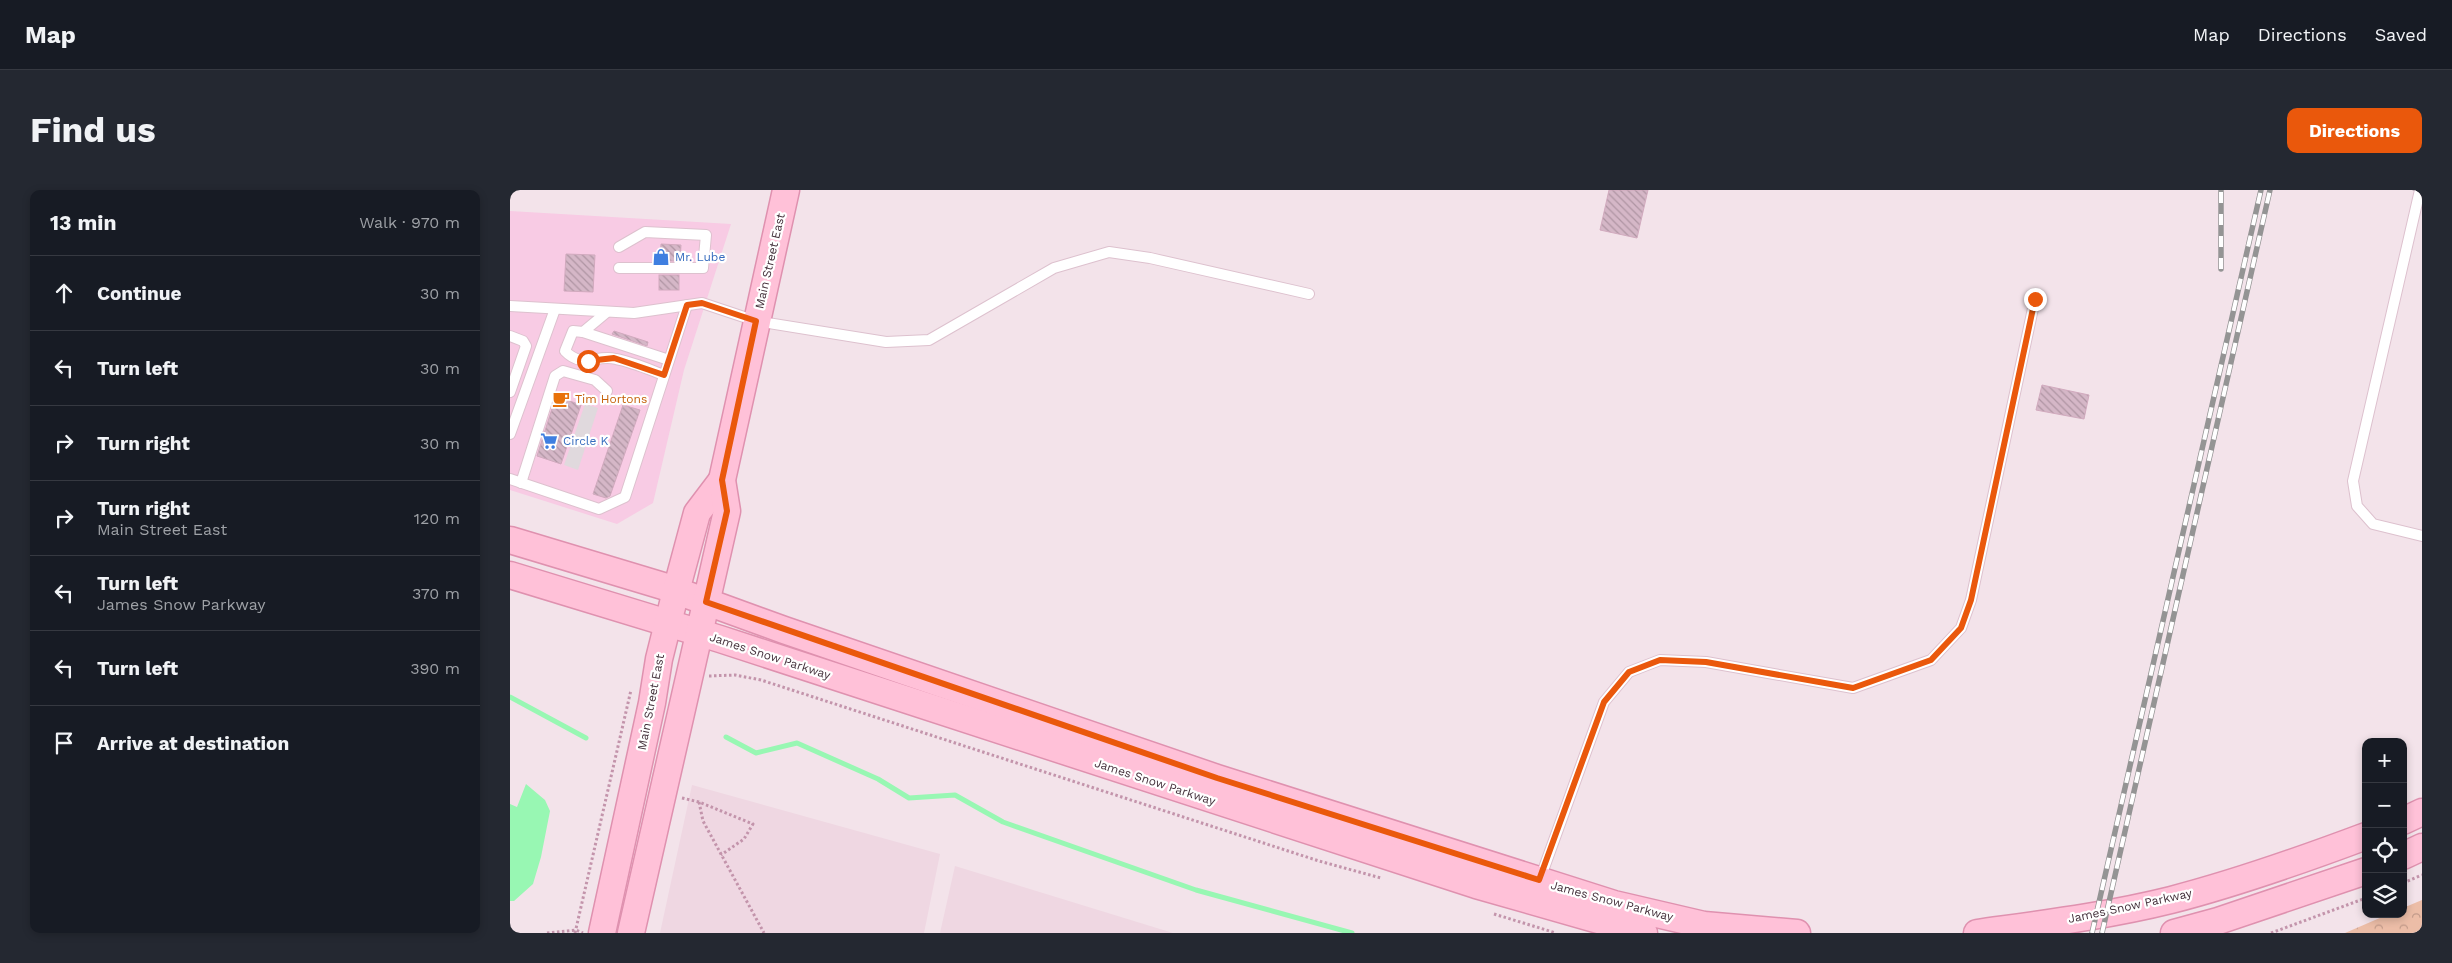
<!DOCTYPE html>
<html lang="en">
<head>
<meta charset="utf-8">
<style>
  body { margin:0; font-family:"Work Sans",sans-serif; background:#242831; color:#f1f3f6 }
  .controls { position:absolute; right:15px; bottom:15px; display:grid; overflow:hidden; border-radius:10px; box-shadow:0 2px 8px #0003 }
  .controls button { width:45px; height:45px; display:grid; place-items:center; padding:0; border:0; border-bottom:1px solid #363941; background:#171b24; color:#f1f3f6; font:25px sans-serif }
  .stop { position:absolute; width:15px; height:15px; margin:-11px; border:4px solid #ea580c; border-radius:50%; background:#fff }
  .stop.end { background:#ea580c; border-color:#fff; box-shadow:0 1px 5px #0008 }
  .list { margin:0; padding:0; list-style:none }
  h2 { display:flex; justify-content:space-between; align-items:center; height:65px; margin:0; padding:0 20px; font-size:21px }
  h2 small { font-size:16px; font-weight:400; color:#9ea1a6 }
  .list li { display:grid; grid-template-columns:32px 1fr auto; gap:15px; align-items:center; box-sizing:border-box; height:75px; padding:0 20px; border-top:1px solid #363941 }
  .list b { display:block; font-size:19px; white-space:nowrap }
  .list p { margin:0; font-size:16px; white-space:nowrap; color:#9ea1a6 }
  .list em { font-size:16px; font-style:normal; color:#9ea1a6 }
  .icon { flex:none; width:28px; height:28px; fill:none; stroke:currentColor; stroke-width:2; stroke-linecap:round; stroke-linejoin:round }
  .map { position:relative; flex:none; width:1912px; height:743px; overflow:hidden; border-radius:10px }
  header { display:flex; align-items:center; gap:30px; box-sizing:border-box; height:70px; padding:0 25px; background:#171b24; border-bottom:1px solid #363941 }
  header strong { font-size:24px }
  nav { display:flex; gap:28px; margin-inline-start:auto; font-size:18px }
  .intro { display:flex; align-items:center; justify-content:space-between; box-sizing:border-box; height:120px; padding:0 30px }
  h1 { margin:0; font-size:35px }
  .button { padding:12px 22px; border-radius:10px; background:#ea580c; color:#fff; font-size:18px; font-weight:700 }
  main { display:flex; gap:30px; padding:0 30px }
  aside { flex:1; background:#171b24; border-radius:10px; box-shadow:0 2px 8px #0003 }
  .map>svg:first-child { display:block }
  .residential { fill:#efd7e2 }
  .commercial { fill:#f8cbe4 }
  .forest { fill:url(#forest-crowns) }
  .parking { fill:#e0d9dd }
  .water { fill:#98f7b3 }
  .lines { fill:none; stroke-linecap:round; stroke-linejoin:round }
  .stream { stroke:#98f7b3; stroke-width:5 }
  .building { fill:url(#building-back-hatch); stroke:#d1aabe }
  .lane-casing { stroke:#ddc1ce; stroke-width:12 }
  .secondary-casing { stroke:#df91af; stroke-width:29 }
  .path { stroke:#c394ab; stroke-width:3; stroke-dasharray:2.5 2.5; stroke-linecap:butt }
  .lane { stroke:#fff; stroke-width:10 }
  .secondary { stroke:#ffc1d8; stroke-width:26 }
  .rail-casing { stroke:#949494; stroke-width:5.5 }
  .rail { stroke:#fff; stroke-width:4; stroke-dasharray:11; stroke-linecap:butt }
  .route { stroke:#ea580c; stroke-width:6 }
  .labels { text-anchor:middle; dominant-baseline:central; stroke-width:4.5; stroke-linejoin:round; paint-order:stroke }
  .shop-label { font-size:12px; fill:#366cbe; stroke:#fff; text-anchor:start }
  .street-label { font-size:12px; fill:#45323c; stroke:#fff }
  .food-label { font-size:12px; fill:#c56008; stroke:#fff; text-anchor:start }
</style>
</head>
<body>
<header>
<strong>Map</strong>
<nav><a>Map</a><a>Directions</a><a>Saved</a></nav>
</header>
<div class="intro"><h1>Find us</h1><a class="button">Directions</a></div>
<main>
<aside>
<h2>13 min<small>Walk · 970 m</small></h2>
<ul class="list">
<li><svg class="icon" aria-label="ahead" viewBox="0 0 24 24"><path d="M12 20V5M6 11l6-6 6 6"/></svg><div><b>Continue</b></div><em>30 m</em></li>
<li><svg class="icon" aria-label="left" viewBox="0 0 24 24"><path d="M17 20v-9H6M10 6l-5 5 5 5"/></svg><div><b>Turn left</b></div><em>30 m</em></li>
<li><svg class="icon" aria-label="right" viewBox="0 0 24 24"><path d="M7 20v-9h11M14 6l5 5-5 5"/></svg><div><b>Turn right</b></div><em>30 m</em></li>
<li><svg class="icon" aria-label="right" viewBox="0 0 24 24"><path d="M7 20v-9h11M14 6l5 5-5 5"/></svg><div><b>Turn right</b><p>Main Street East</p></div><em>120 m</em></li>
<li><svg class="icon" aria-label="left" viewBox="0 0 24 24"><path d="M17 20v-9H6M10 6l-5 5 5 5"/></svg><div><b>Turn left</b><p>James Snow Parkway</p></div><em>370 m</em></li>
<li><svg class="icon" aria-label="left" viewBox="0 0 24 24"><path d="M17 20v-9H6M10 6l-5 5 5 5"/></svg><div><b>Turn left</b></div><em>390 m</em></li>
<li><svg class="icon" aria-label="arrive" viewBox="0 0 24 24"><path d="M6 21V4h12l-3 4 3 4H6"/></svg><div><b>Arrive at destination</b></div></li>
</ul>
</aside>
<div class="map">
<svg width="1912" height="743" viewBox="0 0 1912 743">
  <defs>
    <pattern id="forest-crowns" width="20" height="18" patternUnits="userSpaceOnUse" patternTransform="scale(1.25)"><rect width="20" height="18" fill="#ecbda7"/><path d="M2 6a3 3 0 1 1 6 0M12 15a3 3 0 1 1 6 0" fill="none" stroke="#c19a89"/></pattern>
    <pattern id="building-back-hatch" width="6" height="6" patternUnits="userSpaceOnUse" patternTransform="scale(1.25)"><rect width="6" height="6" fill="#d5b7c7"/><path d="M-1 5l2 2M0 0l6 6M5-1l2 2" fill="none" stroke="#af95a3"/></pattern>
  </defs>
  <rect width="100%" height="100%" fill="#f3e3ea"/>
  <!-- residential -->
  <g class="residential">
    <polygon points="182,595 430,664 414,743 150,743"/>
    <polygon points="445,676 663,743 430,743"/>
  </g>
  <!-- commercial -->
  <polygon class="commercial" points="0,21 221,34 174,180 143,313 107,334 0,300"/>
  <!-- forest -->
  <polygon class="forest" points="1912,710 1912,743 1835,743 1879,724 1893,724 1893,718"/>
  <!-- parking -->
  <polygon class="parking" points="75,214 88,218 68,280 54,275"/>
  <!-- water -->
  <polygon class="water" points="16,594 35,610 40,621 31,667 23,694 4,711 0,711 0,614 7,617"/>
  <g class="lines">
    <!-- stream -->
    <g class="stream">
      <polyline points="0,507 76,548"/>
      <polyline points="216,547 246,563 287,553 368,589 399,608 445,605 493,632 686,700 842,743"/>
    </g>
  </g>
  <!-- building -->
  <g class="building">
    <polygon points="1099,0 1138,0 1127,48 1090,40"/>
    <polygon points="151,54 171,55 170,71 150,71"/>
    <polygon points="56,64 85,65 83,102 54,101"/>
    <rect x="149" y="85" width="20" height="15"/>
    <polygon points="104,141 138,152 137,156 102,144"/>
    <polygon points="1532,195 1579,205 1574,229 1526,220"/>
    <polygon points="46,206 71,215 51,274 27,266"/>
    <polygon points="113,215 130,220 100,306 96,308 83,304"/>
  </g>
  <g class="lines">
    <!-- lane casing -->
    <g class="lane-casing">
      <g id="lane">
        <polyline points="1910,0 1843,291 1847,316 1863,334 1912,346"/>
        <polyline points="109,78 193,78 196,45 135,42 109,57"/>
        <polyline points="0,116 124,123 192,113 246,131 376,152 419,150 544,78 599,62 640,68 799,104"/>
        <polyline points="73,142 97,122"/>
        <polyline points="0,146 13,151 16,156 0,202"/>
        <path d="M154,185C138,179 122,172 106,169C87,164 72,179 55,161L63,141L73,142L159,170"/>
        <polyline points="0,244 45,119"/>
        <polyline points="0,289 89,319 115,307 177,115"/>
        <polyline points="11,293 45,186 53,181 85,190 97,201"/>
        <polyline points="1030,689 1094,512 1119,482 1150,470 1196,472 1343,498 1421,470 1451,438 1461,410 1525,109"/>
      </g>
    </g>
    <!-- secondary casing -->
    <g class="secondary-casing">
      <g id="secondary">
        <polyline points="0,350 153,396 274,440 707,588 1104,714 1194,735 1287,743"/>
        <polyline points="0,385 210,449 966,695 1134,743"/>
        <polyline points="1893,631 1912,622"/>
        <polyline points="1893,666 1912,657"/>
        <polyline points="92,743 142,513 149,469 166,401 187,323 212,290"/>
        <polyline points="121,743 217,321 212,290 276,0"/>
        <path d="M1467,743C1531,734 1597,726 1661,710C1727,693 1792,670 1856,646"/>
        <polyline points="1664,743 1708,731 1856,681"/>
      </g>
    </g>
    <!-- path -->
    <g class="path">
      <polyline points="199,486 225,485 251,490 809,671 871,688"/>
      <polyline points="172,608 189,612 243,634 234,649 211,665"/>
      <polyline points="189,612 193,631 254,743"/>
      <polyline points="1893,693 1912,685"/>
      <polyline points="984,724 1046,743"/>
      <polyline points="37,743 66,740 73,743"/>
      <polyline points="65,743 121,500"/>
      <polyline points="1761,743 1856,708"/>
    </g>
    <!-- lane -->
    <use href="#lane" class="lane"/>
    <!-- secondary -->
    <use href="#secondary" class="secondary"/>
    <!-- rail casing -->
    <g class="rail-casing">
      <g id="rail">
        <polyline points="1711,79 1711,0"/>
        <polyline points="1582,743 1751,0"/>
        <polyline points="1592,743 1760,0"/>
      </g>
    </g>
    <!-- rail -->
    <use href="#rail" class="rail"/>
  </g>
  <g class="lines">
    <!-- route -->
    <polyline class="route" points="78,171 104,168 154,185 177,115 192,113 246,131 212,290 217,321 196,412 707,588 1029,690 1094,512 1119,482 1150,470 1196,472 1343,498 1421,470 1451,438 1461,410 1525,109"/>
  </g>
  <!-- icons -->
  <defs>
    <g id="shop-bare" transform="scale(1.35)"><path d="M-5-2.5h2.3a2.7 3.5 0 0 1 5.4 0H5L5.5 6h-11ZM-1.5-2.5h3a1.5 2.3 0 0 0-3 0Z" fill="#3f7fe0" stroke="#fff" stroke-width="2.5" paint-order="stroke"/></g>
    <g id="cafe-bare" transform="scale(1.35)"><path d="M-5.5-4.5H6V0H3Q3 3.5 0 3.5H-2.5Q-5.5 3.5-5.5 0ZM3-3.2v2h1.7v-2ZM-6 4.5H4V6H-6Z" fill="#e8710a" stroke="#fff" stroke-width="2.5" paint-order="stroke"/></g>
    <g id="supermarket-bare" transform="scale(1.35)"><path d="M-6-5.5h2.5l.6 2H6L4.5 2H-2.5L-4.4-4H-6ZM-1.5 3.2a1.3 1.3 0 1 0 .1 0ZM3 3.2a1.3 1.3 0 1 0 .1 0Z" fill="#3f7fe0" stroke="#fff" stroke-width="2.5" paint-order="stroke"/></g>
  </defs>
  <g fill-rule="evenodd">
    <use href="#shop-bare" x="151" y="67"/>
    <use href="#cafe-bare" x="51" y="209"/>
    <use href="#supermarket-bare" x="39" y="251"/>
  </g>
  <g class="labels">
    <!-- shop labels -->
    <g class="shop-label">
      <text x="165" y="67">Mr. Lube</text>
      <text x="53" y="251">Circle K</text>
    </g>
    <!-- street labels -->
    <g class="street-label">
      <text transform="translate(260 71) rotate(-77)">Main Street East</text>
      <text transform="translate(260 466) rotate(18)">James Snow Parkway</text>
      <text transform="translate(141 512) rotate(-79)">Main Street East</text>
      <text transform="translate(645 592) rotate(18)">James Snow Parkway</text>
      <text transform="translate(1102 711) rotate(15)">James Snow Parkway</text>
      <text transform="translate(1620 716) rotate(-12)">James Snow Parkway</text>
    </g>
    <!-- food labels -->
    <g class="food-label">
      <text x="65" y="209">Tim Hortons</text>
    </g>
  </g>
</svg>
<div class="controls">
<button>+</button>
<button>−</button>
<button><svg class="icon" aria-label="locate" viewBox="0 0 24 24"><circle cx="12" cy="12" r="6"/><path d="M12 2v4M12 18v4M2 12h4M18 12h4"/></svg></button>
<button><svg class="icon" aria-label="layers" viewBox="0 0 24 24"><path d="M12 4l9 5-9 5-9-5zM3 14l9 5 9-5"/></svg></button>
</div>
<div class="stop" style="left:78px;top:171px"></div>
<div class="stop end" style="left:1525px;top:109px"></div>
</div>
</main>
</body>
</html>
